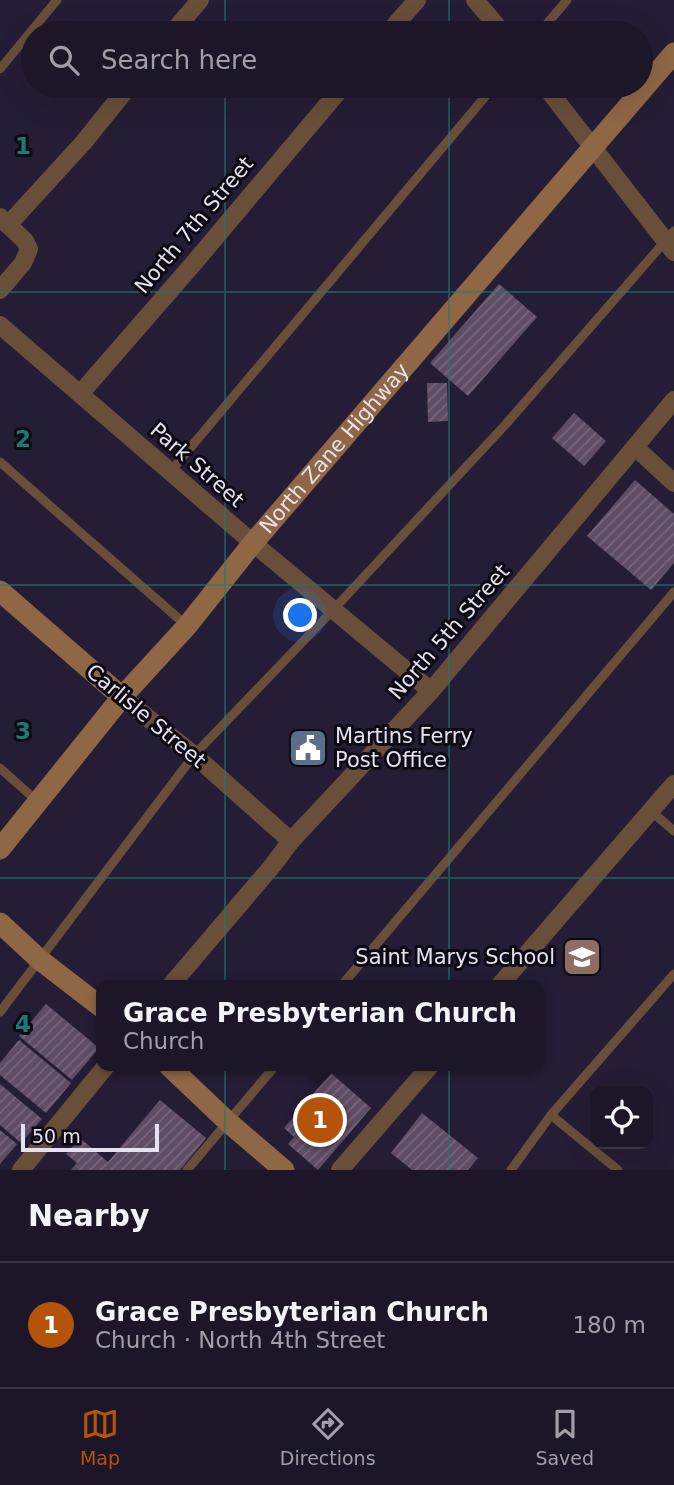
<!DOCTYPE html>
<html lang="en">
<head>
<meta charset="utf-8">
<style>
  body { margin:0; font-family:"DejaVu Sans",sans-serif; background:#251f30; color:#f1f3f6 }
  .controls { position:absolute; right:21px; bottom:21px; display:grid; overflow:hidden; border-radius:14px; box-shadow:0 7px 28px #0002 }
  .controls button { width:63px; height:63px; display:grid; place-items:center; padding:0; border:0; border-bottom:2px solid #3a3545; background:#1c1628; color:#f1f3f6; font:35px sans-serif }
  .scale { position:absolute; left:21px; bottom:18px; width:138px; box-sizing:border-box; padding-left:7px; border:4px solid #e5e1f1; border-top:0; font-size:19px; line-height:24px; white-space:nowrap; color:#e5e1f1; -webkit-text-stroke:5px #0d0a14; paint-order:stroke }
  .you { position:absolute; left:301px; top:616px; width:24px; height:24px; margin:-18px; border:5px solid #fff; border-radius:50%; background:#1a73e8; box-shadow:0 0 0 10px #1a73e833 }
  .badge { display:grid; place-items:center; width:46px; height:46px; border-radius:50%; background:#b45309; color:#fff; font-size:23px; font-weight:700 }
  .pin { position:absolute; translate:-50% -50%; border:4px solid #fff; box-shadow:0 2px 7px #0006 }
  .popup { position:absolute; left:96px; top:980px; width:448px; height:91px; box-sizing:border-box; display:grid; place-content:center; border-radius:14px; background:#1c1628; filter:drop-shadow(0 2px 5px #0005); font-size:23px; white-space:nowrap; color:#a09fa8 }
  .popup b { font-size:26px; color:#f1f3f6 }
  .popup::after { content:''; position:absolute; left:50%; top:100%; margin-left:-14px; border:14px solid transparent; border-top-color:#1c1628 }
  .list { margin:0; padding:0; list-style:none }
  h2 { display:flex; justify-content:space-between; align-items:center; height:91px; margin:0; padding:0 28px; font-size:30px }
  h2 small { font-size:23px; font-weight:400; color:#a09fa8 }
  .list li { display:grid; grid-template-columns:46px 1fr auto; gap:21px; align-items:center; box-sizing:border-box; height:126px; padding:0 28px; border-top:2px solid #3a3545 }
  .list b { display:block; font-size:26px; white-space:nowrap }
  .list p { margin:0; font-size:23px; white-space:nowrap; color:#a09fa8 }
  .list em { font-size:23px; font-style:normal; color:#a09fa8 }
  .icon { flex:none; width:38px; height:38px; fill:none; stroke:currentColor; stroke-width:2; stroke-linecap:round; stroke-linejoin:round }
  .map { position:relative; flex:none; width:674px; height:1170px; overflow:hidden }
  .search { position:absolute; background:#1c1628; box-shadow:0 7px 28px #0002; left:21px; right:21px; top:21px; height:77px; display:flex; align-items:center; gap:18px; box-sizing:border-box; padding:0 24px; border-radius:38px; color:#a09fa8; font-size:26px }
  .sheet { height:217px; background:#1c1628 }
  nav { display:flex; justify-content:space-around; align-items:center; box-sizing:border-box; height:98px; border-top:2px solid #3a3545; background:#1c1628; font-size:19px; color:#a09fa8 }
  nav a { display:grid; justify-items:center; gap:4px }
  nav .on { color:#b45309 }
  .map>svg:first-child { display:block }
  .building { fill:url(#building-hatch) }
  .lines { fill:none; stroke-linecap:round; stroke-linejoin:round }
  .lane { stroke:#694f3a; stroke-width:9 }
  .street { stroke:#694f3a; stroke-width:18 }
  .secondary { stroke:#906745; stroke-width:21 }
  .grid { fill:none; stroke:#1a7b75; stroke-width:2; stroke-opacity:0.55 }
  .labels { text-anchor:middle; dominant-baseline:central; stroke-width:6; stroke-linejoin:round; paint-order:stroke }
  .street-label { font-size:21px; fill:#e5e1f1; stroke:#0d0a14 }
  .poi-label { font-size:21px; fill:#e5e1f1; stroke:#0d0a14; text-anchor:start }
  .grid-label { font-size:23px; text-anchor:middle; font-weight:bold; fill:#1a7b75; stroke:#0d0a14; stroke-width:6; stroke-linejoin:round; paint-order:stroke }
</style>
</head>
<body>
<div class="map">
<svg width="674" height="1170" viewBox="0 0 674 1170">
  <defs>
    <pattern id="building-hatch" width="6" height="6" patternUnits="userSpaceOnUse" patternTransform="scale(1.75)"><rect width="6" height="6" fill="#5f4d65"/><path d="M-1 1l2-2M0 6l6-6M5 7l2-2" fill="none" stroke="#76667c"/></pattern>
  </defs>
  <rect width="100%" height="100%" fill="#251d35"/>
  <!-- building -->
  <g class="building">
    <polygon points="499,284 537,317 468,396 430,363"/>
    <polygon points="427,383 447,383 448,421 428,422"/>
    <polygon points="574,413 606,441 584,466 552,438"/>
    <polygon points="635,480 674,514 674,563 651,590 587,536"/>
    <polygon points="46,1004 99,1048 72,1080 19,1036"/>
    <polygon points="19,1040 71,1083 46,1113 0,1075 0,1063"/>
    <polygon points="331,1073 371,1108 318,1170 288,1144 294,1137 284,1128"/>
    <polygon points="0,1084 42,1119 21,1143 0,1125"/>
    <polygon points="160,1100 206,1138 180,1170 71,1170 77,1163 66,1154 80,1138 108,1162"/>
    <polygon points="422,1113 478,1158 468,1170 412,1170 391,1153"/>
    <polygon points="0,1130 17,1144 0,1164"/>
  </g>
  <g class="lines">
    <!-- lane -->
    <g class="lane">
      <polyline points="539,33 567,0"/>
      <polyline points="0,69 57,0"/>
      <polyline points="0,462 187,626"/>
      <polyline points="170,472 494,86"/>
      <polyline points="0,768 38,802"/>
      <polyline points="651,811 674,831"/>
      <polyline points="342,985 674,592"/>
      <polyline points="0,1012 194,755 334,609 506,424 674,231"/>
      <polyline points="551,1115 618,1170"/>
      <polyline points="187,1170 275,1066"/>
      <polyline points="511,1170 551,1115 674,974"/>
    </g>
    <!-- street -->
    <g class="street">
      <polyline points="475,0 503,33"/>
      <polyline points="172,33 200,0"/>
      <polyline points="388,33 417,0"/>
      <polyline points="545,86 674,252"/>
      <polyline points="0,217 25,241 29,249 23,263 0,290"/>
      <polyline points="8,225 83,143 129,86"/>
      <polyline points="0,325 253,543 431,691"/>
      <polyline points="80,394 193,264 343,86"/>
      <polyline points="635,447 674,483"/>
      <polyline points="122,697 194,755 291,841"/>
      <polyline points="171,985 273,865 291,841 431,691 674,400"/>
      <polyline points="500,985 674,784"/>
      <polyline points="21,1170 106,1066"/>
      <polyline points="340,1170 430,1066"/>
    </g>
    <!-- secondary -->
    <g class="secondary">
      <polyline points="0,591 122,697"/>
      <path id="s1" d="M0,849L122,697L187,626L253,543L674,53"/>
      <polyline points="0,923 40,960 101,1007"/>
      <polyline points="169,1066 228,1122 284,1170"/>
    </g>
  </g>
  <!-- grid -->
  <path class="grid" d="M225,0V33M449,0V33M225,86V1170M449,86V1170M0,292H674M0,585H674M0,878H674"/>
  <!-- icons -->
  <defs>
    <g id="civic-square" transform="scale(2.0125)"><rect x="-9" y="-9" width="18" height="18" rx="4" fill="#5c6f8a" stroke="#0d0a14"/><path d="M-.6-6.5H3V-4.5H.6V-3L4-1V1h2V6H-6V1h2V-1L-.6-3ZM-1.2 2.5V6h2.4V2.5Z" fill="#fff"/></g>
    <g id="school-square" transform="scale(2.0125)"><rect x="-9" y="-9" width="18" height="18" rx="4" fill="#8d6e63" stroke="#0d0a14"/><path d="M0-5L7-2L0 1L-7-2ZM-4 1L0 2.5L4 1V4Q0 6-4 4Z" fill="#fff"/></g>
  </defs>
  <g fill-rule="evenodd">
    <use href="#civic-square" x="308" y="748"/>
    <use href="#school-square" x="582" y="957"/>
  </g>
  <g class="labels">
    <!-- street labels -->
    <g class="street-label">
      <text transform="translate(194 225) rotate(-50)">North 7th Street</text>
      <text stroke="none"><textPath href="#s1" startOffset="522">North Zane Highway</textPath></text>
      <text transform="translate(197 465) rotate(41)">Park Street</text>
      <text transform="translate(449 632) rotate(-49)">North 5th Street</text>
      <text transform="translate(146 716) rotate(40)">Carlisle Street</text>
    </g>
    <!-- poi labels -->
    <g class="poi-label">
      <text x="335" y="736">Martins Ferry<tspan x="335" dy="24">Post Office</tspan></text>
      <text x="555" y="957" text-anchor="end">Saint Marys School</text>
    </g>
  </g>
  <g class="grid-label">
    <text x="23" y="154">1</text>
    <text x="23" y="447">2</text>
    <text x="23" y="739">3</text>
    <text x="23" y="1032">4</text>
  </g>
</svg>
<div class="controls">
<button><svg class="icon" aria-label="locate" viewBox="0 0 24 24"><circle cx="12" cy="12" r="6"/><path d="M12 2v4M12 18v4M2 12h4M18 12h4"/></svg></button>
</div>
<div class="scale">50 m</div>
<div class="you"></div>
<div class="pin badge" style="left:320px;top:1120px">1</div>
<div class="popup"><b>Grace Presbyterian Church</b>Church</div>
<div class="search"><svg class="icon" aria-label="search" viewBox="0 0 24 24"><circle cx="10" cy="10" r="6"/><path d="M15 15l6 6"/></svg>Search here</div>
</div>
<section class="sheet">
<h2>Nearby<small></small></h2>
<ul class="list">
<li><span class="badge">1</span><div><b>Grace Presbyterian Church</b><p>Church · North 4th Street</p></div><em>180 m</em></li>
</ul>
</section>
<nav>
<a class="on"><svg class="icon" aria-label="map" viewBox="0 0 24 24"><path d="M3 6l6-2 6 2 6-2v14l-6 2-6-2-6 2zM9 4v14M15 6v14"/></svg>Map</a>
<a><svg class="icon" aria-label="directions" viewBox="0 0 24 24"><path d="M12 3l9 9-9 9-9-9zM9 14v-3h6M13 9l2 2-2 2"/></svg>Directions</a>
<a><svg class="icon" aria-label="saved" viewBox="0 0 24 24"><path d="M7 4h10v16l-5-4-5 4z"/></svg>Saved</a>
</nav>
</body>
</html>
